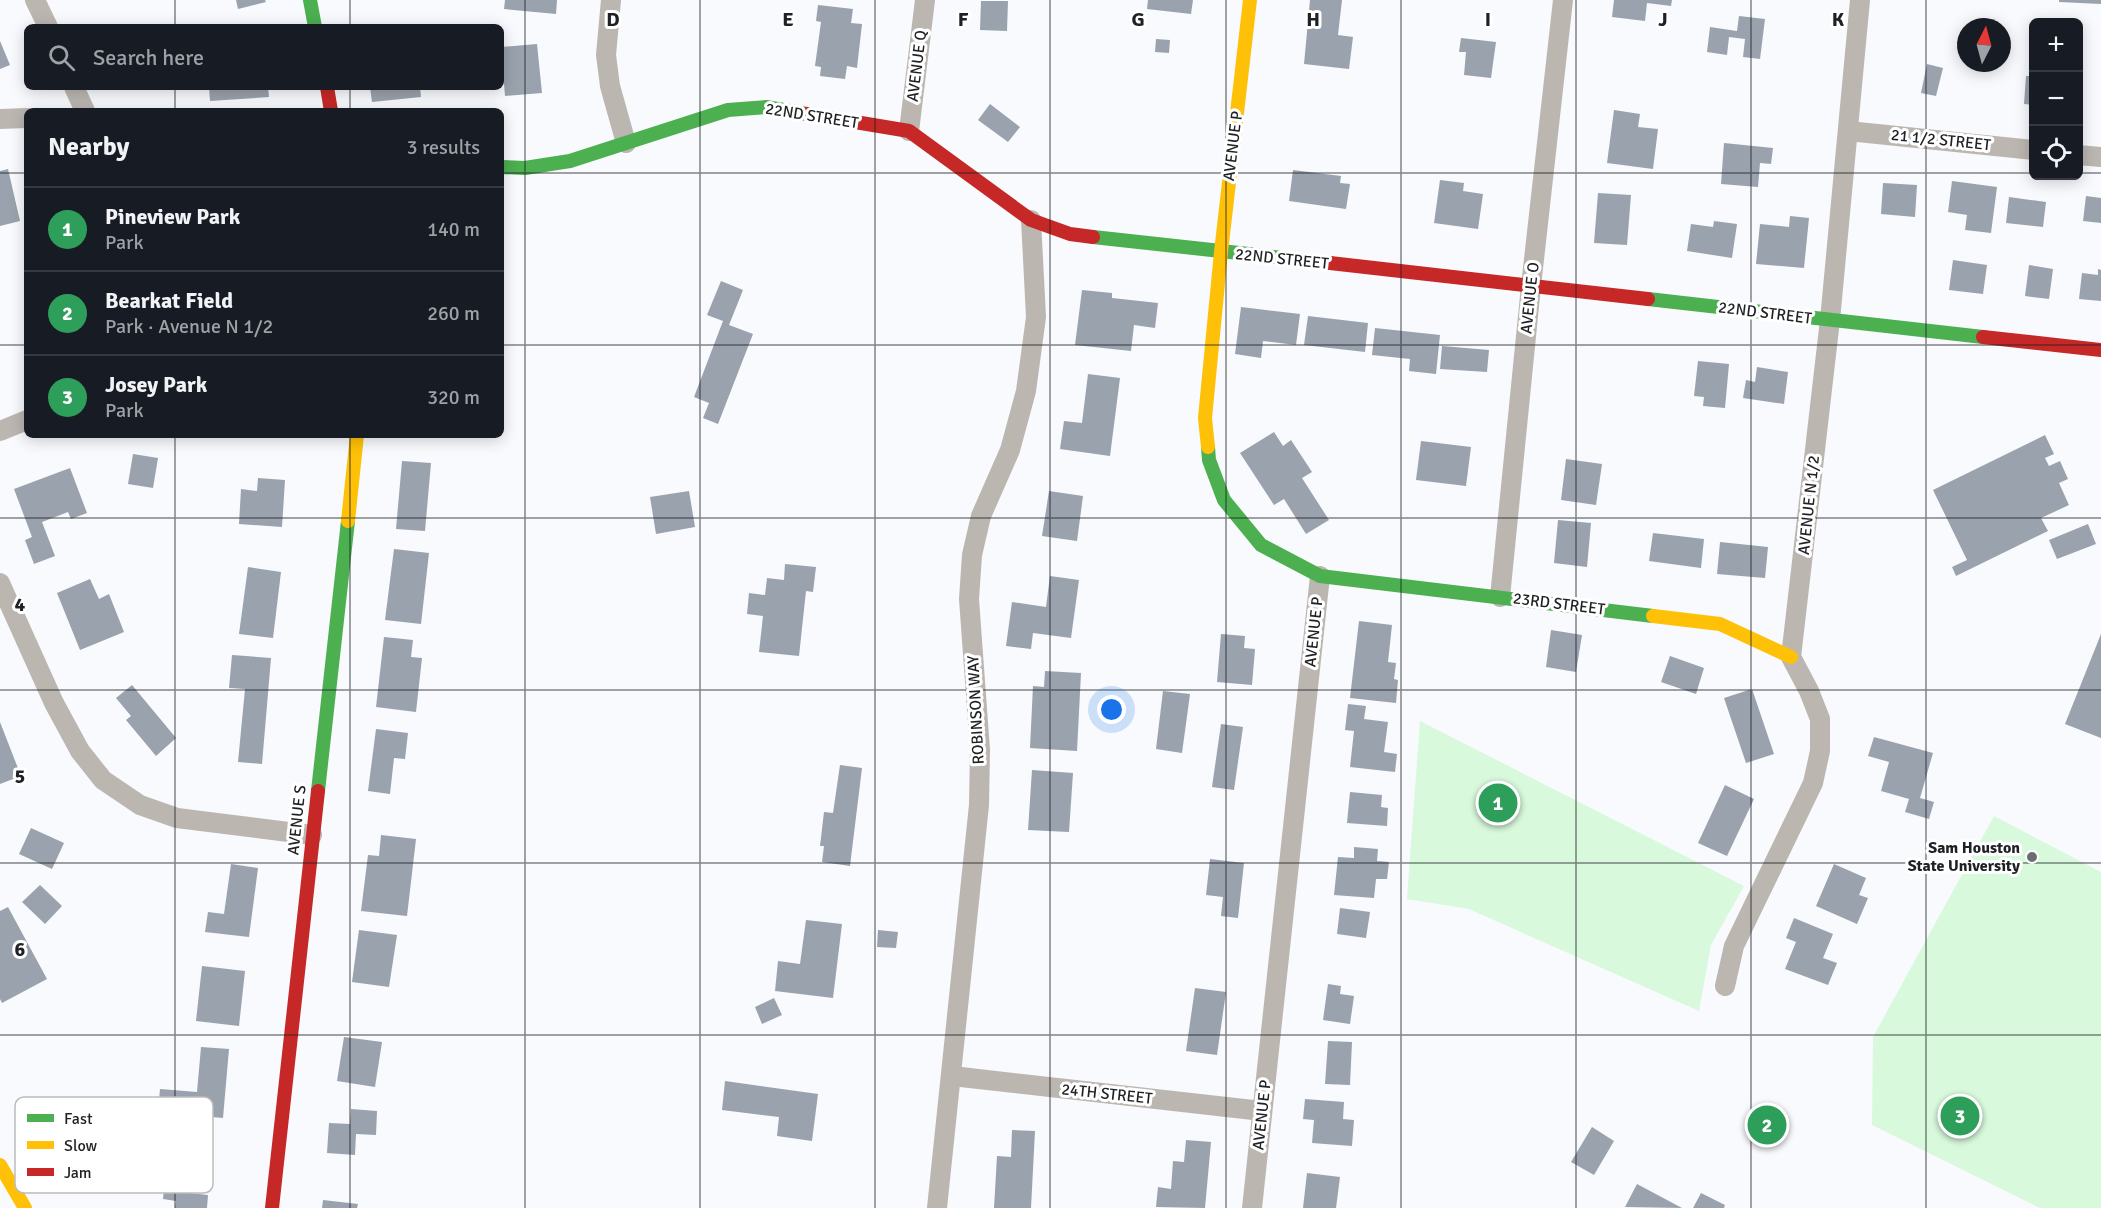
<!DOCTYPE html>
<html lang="en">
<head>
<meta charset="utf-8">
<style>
  body { margin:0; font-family:Signika,sans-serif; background:#20242c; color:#f1f3f6 }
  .controls { position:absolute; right:18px; top:18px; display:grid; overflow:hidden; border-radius:9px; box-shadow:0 3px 15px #0003 }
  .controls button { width:54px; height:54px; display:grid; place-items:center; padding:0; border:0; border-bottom:2px solid #363941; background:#171b24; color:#f1f3f6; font:30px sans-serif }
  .compass { position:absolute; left:1957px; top:18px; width:54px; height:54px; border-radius:50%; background:#171b24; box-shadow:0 3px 15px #0003; rotate:6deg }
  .you { position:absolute; left:1112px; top:710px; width:21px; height:21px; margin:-15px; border:4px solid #fff; border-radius:50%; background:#1a73e8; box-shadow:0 0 0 9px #1a73e833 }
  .badge { display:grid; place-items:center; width:39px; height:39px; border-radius:50%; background:#1a73e8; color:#fff; font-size:20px; font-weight:700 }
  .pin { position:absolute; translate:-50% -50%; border:3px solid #fff; box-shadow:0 2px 6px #0006 }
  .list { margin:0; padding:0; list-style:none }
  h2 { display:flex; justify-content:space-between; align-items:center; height:78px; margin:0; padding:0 24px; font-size:26px }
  h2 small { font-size:20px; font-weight:400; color:#9ea1a6 }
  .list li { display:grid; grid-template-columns:39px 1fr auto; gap:18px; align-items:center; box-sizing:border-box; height:84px; padding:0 24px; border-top:2px solid #363941 }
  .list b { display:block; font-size:22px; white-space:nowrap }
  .list p { margin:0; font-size:20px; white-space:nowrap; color:#9ea1a6 }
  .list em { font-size:20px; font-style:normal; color:#9ea1a6 }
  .icon { flex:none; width:33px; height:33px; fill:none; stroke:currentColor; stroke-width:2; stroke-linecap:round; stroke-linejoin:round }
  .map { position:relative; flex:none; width:2101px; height:1208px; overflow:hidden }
  .search { position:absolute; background:#171b24; box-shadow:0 3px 15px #0003; left:24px; top:24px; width:480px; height:66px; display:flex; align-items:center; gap:15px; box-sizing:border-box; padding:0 21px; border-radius:9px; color:#9ea1a6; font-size:22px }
  .panel { position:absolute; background:#171b24; box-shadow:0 3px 15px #0003; left:24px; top:108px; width:480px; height:330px; border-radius:9px }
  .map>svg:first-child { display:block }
  .green { fill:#d8f9dc }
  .building { fill:#9aa2ad }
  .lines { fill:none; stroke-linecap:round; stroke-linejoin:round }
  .street { stroke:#bcb6b1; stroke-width:20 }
  .fast { stroke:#4caf50; stroke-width:14 }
  .slow { stroke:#ffc107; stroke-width:14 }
  .jam { stroke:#c62828; stroke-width:14 }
  .grid { fill:none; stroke:#1f2124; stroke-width:1.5; stroke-opacity:0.55 }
  .poi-dot { fill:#6b6d70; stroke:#fff; stroke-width:2 }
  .labels { text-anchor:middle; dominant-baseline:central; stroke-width:6; stroke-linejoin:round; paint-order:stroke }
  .street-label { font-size:16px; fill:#1f2124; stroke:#fff }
  .poi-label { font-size:16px; font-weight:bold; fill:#1f2124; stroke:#fff; text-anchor:end }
  .key { fill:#fff; stroke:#bcbcbd; stroke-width:1.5 }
  .key-label { font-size:16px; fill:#1f2124 }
  .grid-label { font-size:20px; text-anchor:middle; font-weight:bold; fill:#1f2124; stroke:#fff; stroke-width:6; stroke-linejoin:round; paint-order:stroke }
</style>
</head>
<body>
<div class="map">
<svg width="2101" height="1208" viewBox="0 0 2101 1208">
  <rect width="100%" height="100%" fill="#f8fafd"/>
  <!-- green -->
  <g class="green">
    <polygon points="1420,721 1744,886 1711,945 1699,1011 1469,909 1407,899"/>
    <polygon points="1994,816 2101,872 2101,1208 2040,1208 1872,1125 1873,1037"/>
  </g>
  <!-- building -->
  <g class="building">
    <polygon points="236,0 265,0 266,2 238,9"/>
    <polygon points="505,0 557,0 556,14 504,9"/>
    <polygon points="1148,0 1193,0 1191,14 1147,9"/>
    <polygon points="1310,0 1342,0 1338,35 1353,37 1349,69 1304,64"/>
    <polygon points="1614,0 1672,0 1671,6 1647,3 1645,21 1612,17"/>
    <polygon points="2059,0 2101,0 2101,4 2059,2"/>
    <polygon points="981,1 1008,1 1007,31 980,30"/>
    <polygon points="818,5 853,9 851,23 862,24 857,68 847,66 845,79 820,76 821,67 815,66 821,22 816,21"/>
    <polygon points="1739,16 1765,19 1760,59 1743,57 1745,39 1729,37 1727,55 1707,52 1710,27 1737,31"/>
    <polygon points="1461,38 1496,42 1491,78 1464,75 1466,52 1459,52"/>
    <polygon points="1156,39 1170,40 1169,53 1155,52"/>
    <polygon points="0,41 10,65 0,69"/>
    <polygon points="537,44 542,93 505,96 501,47"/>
    <polygon points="1927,64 1943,68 1936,96 1921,93"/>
    <polygon points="2026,76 2034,76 2034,105 2024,104"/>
    <polygon points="209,87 268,87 269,97 210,101"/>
    <polygon points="370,87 420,87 421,97 372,102"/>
    <polygon points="990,104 1020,127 1008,142 978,120"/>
    <polygon points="1614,110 1640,114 1638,127 1658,129 1653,169 1607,163"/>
    <polygon points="1724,143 1773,148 1771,164 1760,163 1758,187 1721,184"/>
    <polygon points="8,169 20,221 0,226 0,171"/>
    <polygon points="1293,170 1341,176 1340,183 1350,184 1346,209 1289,201"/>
    <polygon points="1440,180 1464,183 1463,191 1483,194 1478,229 1434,223"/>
    <polygon points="1952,181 1997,187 1991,233 1965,230 1967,215 1948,212"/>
    <polygon points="1883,183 1917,185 1915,217 1881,214"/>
    <polygon points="1598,193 1631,195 1627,245 1594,243"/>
    <polygon points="2086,196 2101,198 2101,223 2083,221"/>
    <polygon points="2009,197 2046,202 2043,227 2006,223"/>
    <polygon points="1790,216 1809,218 1804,268 1756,264 1760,224 1789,227"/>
    <polygon points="1714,221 1737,224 1732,258 1687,251 1691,224 1713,227"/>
    <polygon points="1953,260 1987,265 1983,294 1949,290"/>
    <polygon points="2029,265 2053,269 2049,299 2025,296"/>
    <polygon points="2098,269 2101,270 2101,301 2079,299 2082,273 2098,275"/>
    <polygon points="721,281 743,290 729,325 753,334 718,424 703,418 709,403 694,397 723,321 707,315"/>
    <polygon points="1082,290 1112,293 1112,298 1158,303 1155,328 1134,325 1131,351 1075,345"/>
    <polygon points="1241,307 1300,314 1296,345 1263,341 1261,358 1235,354"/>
    <polygon points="1308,316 1368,323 1365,352 1304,345"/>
    <polygon points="1375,328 1440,335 1436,374 1409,371 1410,359 1372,355"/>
    <polygon points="1442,346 1489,350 1487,372 1440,369"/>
    <polygon points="1698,361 1729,364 1725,408 1703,406 1704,397 1694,396"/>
    <polygon points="1757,367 1788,372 1784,404 1743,398 1746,380 1755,382"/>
    <polygon points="1088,374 1120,378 1110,456 1060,449 1064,421 1082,423"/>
    <polygon points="1274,432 1283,446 1291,440 1312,472 1302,478 1329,520 1306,534 1284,499 1274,505 1240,453"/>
    <polygon points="2045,435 2054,454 2045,458 2049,466 2060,461 2068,479 2059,483 2069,505 2041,518 2048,531 1956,576 1952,567 1967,560 1933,490"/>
    <polygon points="1421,441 1471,447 1466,486 1416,480"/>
    <polygon points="133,454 158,458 153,488 128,484"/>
    <polygon points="1566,459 1602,464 1596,505 1561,500"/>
    <polygon points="402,461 431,463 425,531 396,529"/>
    <polygon points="70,468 87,513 71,519 68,512 42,522 55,556 34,564 25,540 32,537 14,489"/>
    <polygon points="258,478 285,480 282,527 239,524 241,489 257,491"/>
    <polygon points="689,491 695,527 656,534 650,497"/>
    <polygon points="1049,491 1083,496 1077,541 1042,536"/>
    <polygon points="1558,520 1591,523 1587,567 1554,563"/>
    <polygon points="2088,524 2096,544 2057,559 2049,540"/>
    <polygon points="1653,533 1704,539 1701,568 1649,561"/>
    <polygon points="1720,542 1768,547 1765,578 1717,574"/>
    <polygon points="394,549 429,553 421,624 385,620"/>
    <polygon points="785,564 816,567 813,592 806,591 799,656 759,652 763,616 747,614 749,593 765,595 767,578 784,580"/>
    <polygon points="248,567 281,572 273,638 239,634"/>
    <polygon points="1050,576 1079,580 1071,638 1033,633 1031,649 1006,646 1012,602 1046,607"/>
    <polygon points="90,579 99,599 109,594 124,632 80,650 57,593"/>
    <polygon points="1359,621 1392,625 1388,662 1396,663 1394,679 1398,680 1396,703 1350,698"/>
    <polygon points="1551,630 1582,635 1576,672 1546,667"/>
    <polygon points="1221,634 1245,636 1244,648 1255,649 1252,685 1217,682"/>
    <polygon points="2101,634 2101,738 2065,724"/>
    <polygon points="384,637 413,640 411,657 422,658 416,712 376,707"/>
    <polygon points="232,655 271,658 262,764 238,762 245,689 229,688"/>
    <polygon points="1670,656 1704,668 1696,694 1661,682"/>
    <polygon points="1045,671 1081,673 1077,751 1030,748 1033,686 1044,687"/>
    <polygon points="132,685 176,738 156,756 126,720 131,716 116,698"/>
    <polygon points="1752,689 1774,754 1746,763 1724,698"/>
    <polygon points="1163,691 1190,694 1182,753 1156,749"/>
    <polygon points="1348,704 1366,706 1364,719 1388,722 1384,752 1397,754 1395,772 1350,767 1354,731 1345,730"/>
    <polygon points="0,722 21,776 0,784"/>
    <polygon points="1221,724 1243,727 1234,790 1212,787"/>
    <polygon points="376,729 408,733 405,759 394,758 390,794 368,791"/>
    <polygon points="1874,737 1933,753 1920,798 1934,802 1929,819 1905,812 1909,799 1881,791 1889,762 1868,756"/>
    <polygon points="840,765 862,768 850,866 822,862 824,846 820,846 824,812 833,813"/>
    <polygon points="1032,770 1073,773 1069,832 1028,830"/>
    <polygon points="1725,785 1754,799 1727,856 1698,843"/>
    <polygon points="1350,792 1382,795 1381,807 1388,808 1387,826 1347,823"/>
    <polygon points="31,828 64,843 52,869 19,854"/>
    <polygon points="381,835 416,839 407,916 361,911 368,855 379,856"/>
    <polygon points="1354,847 1378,849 1377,861 1389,862 1387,879 1376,879 1374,898 1334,895 1338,857 1354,858"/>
    <polygon points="1210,859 1244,863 1238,918 1221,916 1223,897 1206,895"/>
    <polygon points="231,864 258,868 249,937 205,932 208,912 224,914"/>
    <polygon points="1834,864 1866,878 1859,895 1868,898 1857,924 1816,906"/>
    <polygon points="40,885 62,906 45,924 22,902"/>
    <polygon points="8,907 47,979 2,1003 0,999 0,911"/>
    <polygon points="1340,908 1370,912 1366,938 1337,934"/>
    <polygon points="1794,918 1833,934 1823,958 1837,963 1828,985 1785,969 1796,942 1786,938"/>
    <polygon points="806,920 842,924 833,998 775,991 778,961 800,964"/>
    <polygon points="359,930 397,935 389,987 352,982"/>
    <polygon points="878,930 898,932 896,948 877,947"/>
    <polygon points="202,966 245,971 239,1026 196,1021"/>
    <polygon points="1328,984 1341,986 1340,994 1354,996 1350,1024 1323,1020"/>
    <polygon points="1195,988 1226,992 1217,1055 1186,1051"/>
    <polygon points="774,998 782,1015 762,1024 755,1007"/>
    <polygon points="344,1037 382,1042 375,1087 337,1081"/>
    <polygon points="1328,1041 1352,1042 1350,1085 1325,1084"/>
    <polygon points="201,1047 229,1049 223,1118 158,1112 160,1089 197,1092"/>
    <polygon points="725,1081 818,1094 812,1141 777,1136 779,1117 722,1110"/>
    <polygon points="1305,1099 1344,1102 1343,1119 1354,1120 1352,1146 1312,1143 1314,1120 1303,1119"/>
    <polygon points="351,1109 377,1111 376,1135 356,1134 355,1155 327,1153 329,1123 350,1124"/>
    <polygon points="1592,1127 1614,1141 1594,1175 1571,1162"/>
    <polygon points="1012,1130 1035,1131 1031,1208 994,1208 997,1156 1011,1157"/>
    <polygon points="1186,1140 1211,1142 1205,1208 1156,1207 1158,1187 1171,1189 1173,1161 1184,1162"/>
    <polygon points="1307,1173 1340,1177 1336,1208 1303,1208"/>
    <polygon points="1637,1184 1682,1208 1625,1207"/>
    <polygon points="164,1190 208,1195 207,1208 175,1208 176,1201 163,1199"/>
    <polygon points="1701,1193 1725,1205 1724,1208 1693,1208"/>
    <polygon points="323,1200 358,1204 357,1208 322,1208"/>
  </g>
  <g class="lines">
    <!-- street -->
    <g class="street">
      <polyline points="35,0 48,27"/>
      <polyline points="611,0 606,55 610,86 626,143"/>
      <polyline points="74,87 85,111"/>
      <polyline points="0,119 27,118"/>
      <polyline points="909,131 925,0"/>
      <polyline points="1848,131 2034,150"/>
      <polyline points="2078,155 2101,157"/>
      <polyline points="0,431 27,420"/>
      <polyline points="0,583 54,703 80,751 103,780 140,805 177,818 312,835"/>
      <polyline points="1500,597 1531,286 1563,0"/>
      <polyline points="1725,986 1734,946 1813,783 1820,751 1820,719 1809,691 1791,657 1830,320 1860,0"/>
      <polyline points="952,1076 1262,1111"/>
      <polyline points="937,1208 979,805 980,750 969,599 972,555 981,516 1010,450 1026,391 1036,317 1031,220"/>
      <polyline points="1252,1208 1320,576"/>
    </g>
    <!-- fast -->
    <g class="fast">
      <polyline points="310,0 315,27"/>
      <polyline points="501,167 525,168 570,161 728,110 766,107 807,114"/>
      <polyline points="1093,237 1330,263"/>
      <polyline points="1648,299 1983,337"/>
      <polyline points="1208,447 1209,460 1224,500 1261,545 1320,576 1653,616"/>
      <polyline points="318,791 348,521"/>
    </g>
    <!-- slow -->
    <g class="slow">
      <polyline points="1208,447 1205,418 1221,252 1250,0"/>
      <polyline points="348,521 357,435"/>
      <polyline points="1653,616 1720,624 1791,657"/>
      <polyline points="0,1165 25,1208"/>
    </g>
    <!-- jam -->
    <g class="jam">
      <polyline points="327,87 331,111"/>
      <polyline points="807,114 909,131 1031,220 1070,234 1093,237"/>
      <polyline points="1330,263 1648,299"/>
      <polyline points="1983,337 2101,350"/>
      <polyline points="272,1208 318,791"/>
    </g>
  </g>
  <!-- grid -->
  <path class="grid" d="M175,0V27M350,0V27M525,0V1208M700,0V1208M875,0V1208M1050,0V1208M1226,0V1208M1401,0V1208M1576,0V1208M1751,0V1208M1926,0V1208M175,87V111M350,87V111M0,173H27M501,173H2034M2078,173H2101M0,345H27M501,345H2101M175,435V1208M350,435V1208M0,518H2101M0,690H2101M0,863H2101M0,1035H2101"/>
  <!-- markers -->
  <circle class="poi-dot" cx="2032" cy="857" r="6"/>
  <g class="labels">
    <!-- street labels -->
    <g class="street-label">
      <text transform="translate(917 66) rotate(-83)">AVENUE Q</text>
      <text transform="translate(812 116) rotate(9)">22ND STREET</text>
      <text transform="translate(1941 140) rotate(6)">21 1/2 STREET</text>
      <text transform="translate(1233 146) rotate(-83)">AVENUE P</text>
      <text transform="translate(1282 259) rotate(6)">22ND STREET</text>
      <text transform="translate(1530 298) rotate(-84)">AVENUE O</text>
      <text transform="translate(1765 313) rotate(7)">22ND STREET</text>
      <text transform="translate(1809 505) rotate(-84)">AVENUE N 1/2</text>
      <text transform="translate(1559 604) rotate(7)">23RD STREET</text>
      <text transform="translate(1314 632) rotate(-84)">AVENUE P</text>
      <text transform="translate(976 710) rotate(-93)">ROBINSON WAY</text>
      <text transform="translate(297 820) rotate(-84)">AVENUE S</text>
      <text transform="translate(1107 1094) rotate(6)">24TH STREET</text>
      <text transform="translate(1262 1115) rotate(-84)">AVENUE P</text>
    </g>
    <!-- poi labels -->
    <g class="poi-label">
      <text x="2020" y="848">Sam Houston<tspan x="2020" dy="18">State University</tspan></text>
    </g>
  </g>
  <!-- legend -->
  <rect x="15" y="1097" width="198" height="96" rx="9" class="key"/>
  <rect x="27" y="1114" width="27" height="8" fill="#4caf50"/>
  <rect x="27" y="1141" width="27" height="8" fill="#ffc107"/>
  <rect x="27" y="1168" width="27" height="8" fill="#c62828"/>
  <g class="key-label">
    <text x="64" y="1124">Fast</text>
    <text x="64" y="1151">Slow</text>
    <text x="64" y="1178">Jam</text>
  </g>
  <g class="grid-label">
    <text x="613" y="26">D</text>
    <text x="788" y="26">E</text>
    <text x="963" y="26">F</text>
    <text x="1138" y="26">G</text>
    <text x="1313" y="26">H</text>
    <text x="1488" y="26">I</text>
    <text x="1663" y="26">J</text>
    <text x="1838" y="26">K</text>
    <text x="20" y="611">4</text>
    <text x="20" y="783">5</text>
    <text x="20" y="956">6</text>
  </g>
</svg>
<div class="controls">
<button>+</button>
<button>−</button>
<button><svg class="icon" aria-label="locate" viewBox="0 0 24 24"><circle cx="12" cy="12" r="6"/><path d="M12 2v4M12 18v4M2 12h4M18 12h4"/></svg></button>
</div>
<svg class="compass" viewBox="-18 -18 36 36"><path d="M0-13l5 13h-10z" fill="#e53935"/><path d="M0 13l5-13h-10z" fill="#9ea1a6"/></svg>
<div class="you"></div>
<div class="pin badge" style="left:1498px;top:803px;background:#2e9e5b">1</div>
<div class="pin badge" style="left:1767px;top:1125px;background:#2e9e5b">2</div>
<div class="pin badge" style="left:1960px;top:1116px;background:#2e9e5b">3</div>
<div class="search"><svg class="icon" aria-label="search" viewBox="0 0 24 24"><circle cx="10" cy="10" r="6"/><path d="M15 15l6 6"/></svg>Search here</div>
<section class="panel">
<h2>Nearby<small>3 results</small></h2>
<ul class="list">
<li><span class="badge" style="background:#2e9e5b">1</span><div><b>Pineview Park</b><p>Park</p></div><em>140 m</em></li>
<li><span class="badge" style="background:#2e9e5b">2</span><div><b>Bearkat Field</b><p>Park · Avenue N 1/2</p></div><em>260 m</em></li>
<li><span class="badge" style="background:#2e9e5b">3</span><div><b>Josey Park</b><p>Park</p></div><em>320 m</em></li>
</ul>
</section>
</div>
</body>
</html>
